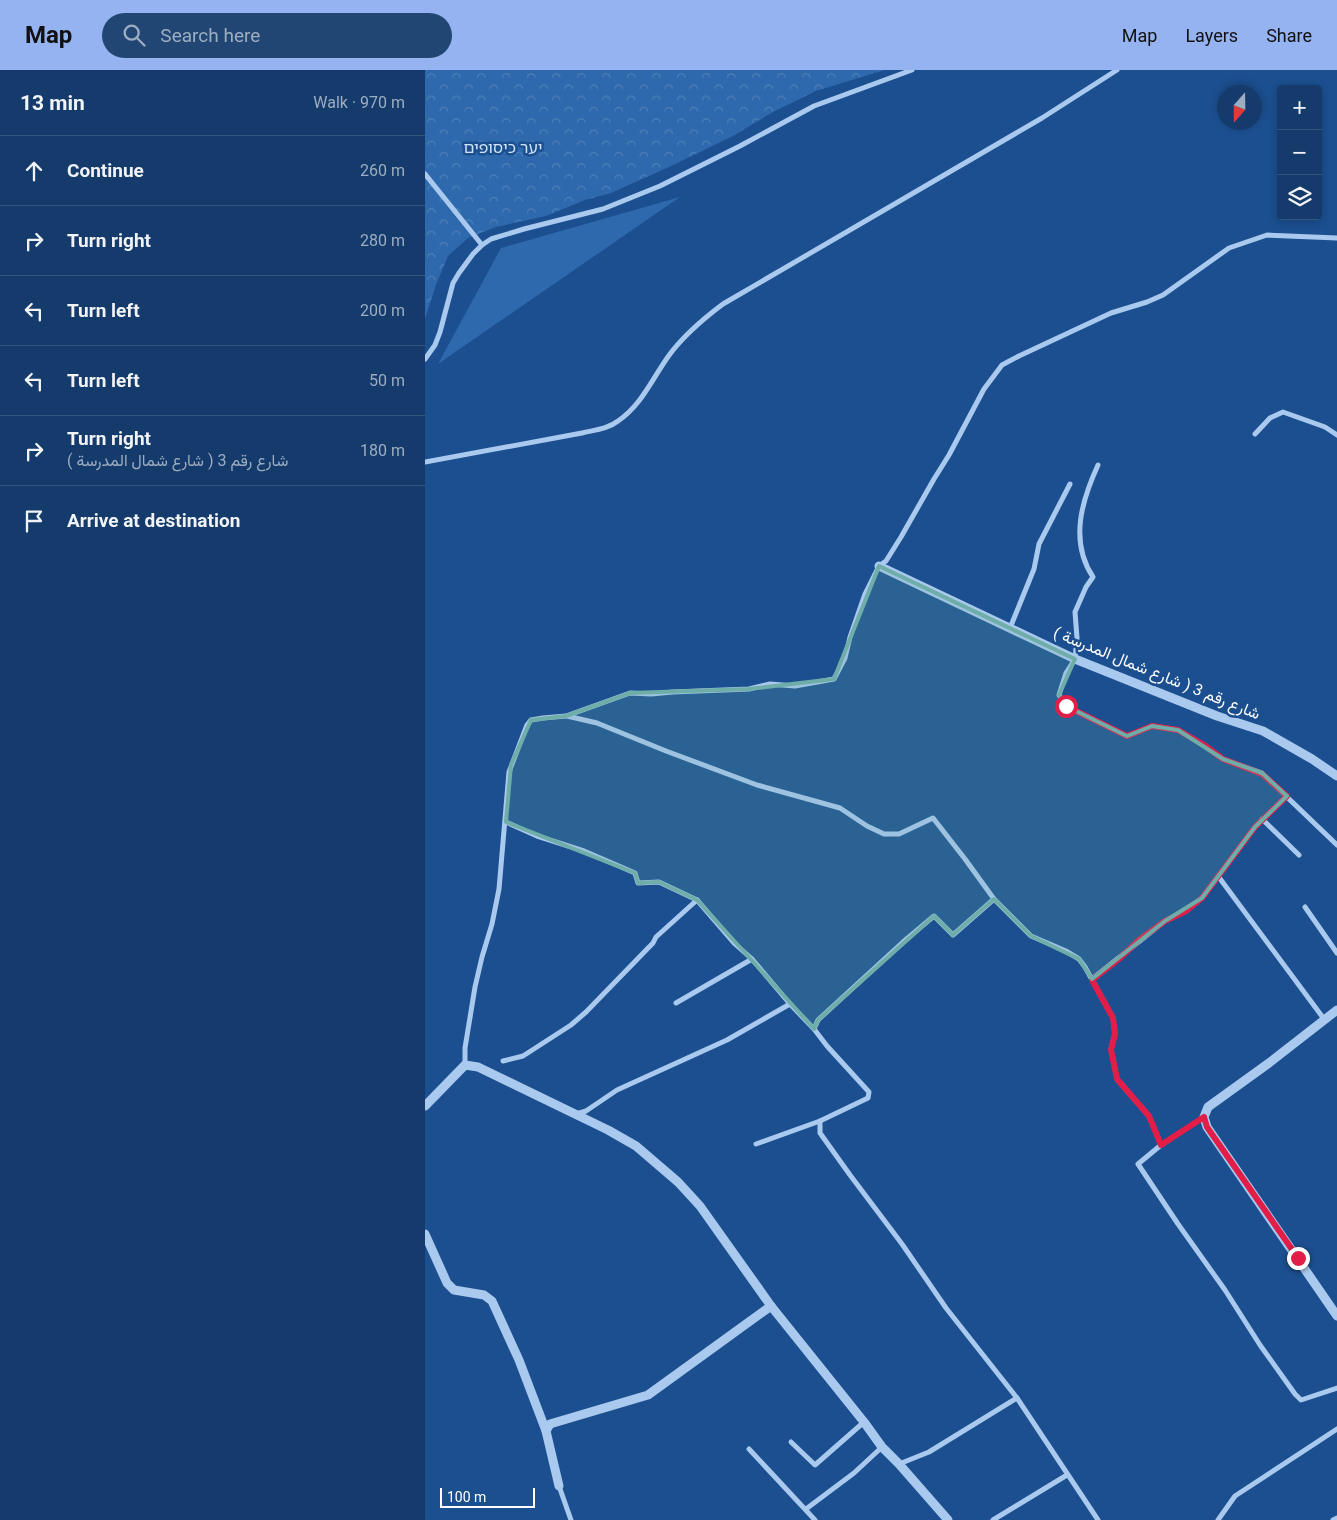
<!DOCTYPE html>
<html lang="en">
<head>
<meta charset="utf-8">
<style>
  body { margin:0; font-family:Roboto,Vazirmatn,"Noto Sans Hebrew",sans-serif; background:#214673; color:#f1f3f6 }
  .controls { position:absolute; right:15px; top:15px; display:grid; overflow:hidden; border-radius:5px; box-shadow:0 2px 8px #0003 }
  .controls button { width:45px; height:45px; display:grid; place-items:center; padding:0; border:0; border-bottom:1px solid #33557e; background:#143b6b; color:#f1f3f6; font:25px sans-serif }
  .compass { position:absolute; left:792px; top:15px; width:45px; height:45px; border-radius:50%; background:#143b6b; box-shadow:0 2px 8px #0003; rotate:200deg }
  .scale { position:absolute; left:15px; bottom:12px; width:95px; box-sizing:border-box; padding-left:5px; border:2px solid #fff; border-top:0; font-size:14px; line-height:18px; white-space:nowrap; color:#fff; -webkit-text-stroke:4px #1b4f8f; paint-order:stroke }
  .stop { position:absolute; width:15px; height:15px; margin:-11px; border:4px solid #e11d48; border-radius:50%; background:#fff }
  .stop.end { background:#e11d48; border-color:#fff; box-shadow:0 1px 5px #0008 }
  .list { margin:0; padding:0; list-style:none }
  h2 { display:flex; justify-content:space-between; align-items:center; height:65px; margin:0; padding:0 20px; font-size:21px }
  h2 small { font-size:16px; font-weight:400; color:#9dadc1 }
  .list li { display:grid; grid-template-columns:32px 1fr auto; gap:15px; align-items:center; box-sizing:border-box; height:70px; padding:0 20px; border-top:1px solid #33557e }
  .list b { display:block; font-size:19px; white-space:nowrap }
  .list p { margin:0; font-size:16px; white-space:nowrap; color:#9dadc1 }
  .list em { font-size:16px; font-style:normal; color:#9dadc1 }
  .icon { flex:none; width:28px; height:28px; fill:none; stroke:currentColor; stroke-width:2; stroke-linecap:round; stroke-linejoin:round }
  .map { position:relative; flex:none; width:912px; height:1450px; overflow:hidden }
  header { display:flex; align-items:center; gap:30px; box-sizing:border-box; height:70px; padding:0 25px; background:#95b2f1; color:#111 }
  header strong { font-size:24px }
  nav { display:flex; gap:28px; margin-inline-start:auto; font-size:18px }
  .search { width:350px; height:45px; background:#214673; display:flex; align-items:center; gap:12px; box-sizing:border-box; padding:0 18px; border-radius:28px; color:#9dadc1; font-size:19px }
  main { display:flex }
  aside { flex:1; background:#143b6b }
  .map>svg:first-child { display:block }
  .green { fill:#2e69ad }
  .forest { fill:url(#forest-crowns) }
  .lines { fill:none; stroke-linecap:round; stroke-linejoin:round }
  .minor { stroke:#a9c9ee; stroke-width:5 }
  .tertiary { stroke:#a9c9ee; stroke-width:9 }
  .route { stroke:#e11d48; stroke-width:6 }
  .marked { fill:#6fada8; fill-opacity:0.2; stroke:#6fada8; stroke-width:4; stroke-linejoin:round }
  .labels { text-anchor:middle; dominant-baseline:central; stroke-width:5; stroke-linejoin:round; paint-order:stroke }
  .park-label { font-size:16px; fill:#cfe3fa; stroke:#1b4f8f }
  .street-label { font-size:16px; fill:#fff; stroke:#1b4f8f }
</style>
</head>
<body>
<header>
<strong>Map</strong>
<div class="search"><svg class="icon" aria-label="search" viewBox="0 0 24 24"><circle cx="10" cy="10" r="6"/><path d="M15 15l6 6"/></svg>Search here</div>
<nav><a>Map</a><a>Layers</a><a>Share</a></nav>
</header>
<main>
<aside>
<h2>13 min<small>Walk · 970 m</small></h2>
<ul class="list">
<li><svg class="icon" aria-label="ahead" viewBox="0 0 24 24"><path d="M12 20V5M6 11l6-6 6 6"/></svg><div><b>Continue</b></div><em>260 m</em></li>
<li><svg class="icon" aria-label="right" viewBox="0 0 24 24"><path d="M7 20v-9h11M14 6l5 5-5 5"/></svg><div><b>Turn right</b></div><em>280 m</em></li>
<li><svg class="icon" aria-label="left" viewBox="0 0 24 24"><path d="M17 20v-9H6M10 6l-5 5 5 5"/></svg><div><b>Turn left</b></div><em>200 m</em></li>
<li><svg class="icon" aria-label="left" viewBox="0 0 24 24"><path d="M17 20v-9H6M10 6l-5 5 5 5"/></svg><div><b>Turn left</b></div><em>50 m</em></li>
<li><svg class="icon" aria-label="right" viewBox="0 0 24 24"><path d="M7 20v-9h11M14 6l5 5-5 5"/></svg><div><b>Turn right</b><p>شارع رقم 3 ( شارع شمال المدرسة )</p></div><em>180 m</em></li>
<li><svg class="icon" aria-label="arrive" viewBox="0 0 24 24"><path d="M6 21V4h12l-3 4 3 4H6"/></svg><div><b>Arrive at destination</b></div></li>
</ul>
</aside>
<div class="map">
<svg width="912" height="1450" viewBox="0 0 912 1450">
  <defs>
    <pattern id="forest-crowns" width="20" height="18" patternUnits="userSpaceOnUse" patternTransform="scale(1.25)"><rect width="20" height="18" fill="#2e69ad"/><path d="M2 6a3 3 0 1 1 6 0M12 15a3 3 0 1 1 6 0" fill="none" stroke="#4d80b9"/></pattern>
  </defs>
  <rect width="100%" height="100%" fill="#1b4f8f"/>
  <!-- green -->
  <polygon class="green" points="255,127 13,294 76,178"/>
  <!-- forest -->
  <polygon class="forest" points="0,0 460,0 391,21 348,42 308,66 244,97 186,123 160,130 121,146 71,157 43,168 23,186 11,215 0,249"/>
  <g class="lines">
    <!-- minor -->
    <g class="minor">
      <polyline points="0,104 57,175"/>
      <polyline points="0,289 10,275 15,262 28,213 34,203 48,184 57,175 66,169 99,159 178,139 235,116 315,76 389,36 487,0"/>
      <polyline points="830,364 845,348 858,342 900,357 912,365"/>
      <path d="M0,392L157,363C169,360 183,359 193,351C217,335 228,307 245,284C260,264 278,249 298,234L617,48L692,0"/>
      <path d="M673,395C657,430 644,471 668,507L661,517L650,542L652,568L650,589L641,603L634,625L641,636L702,666L727,656L753,660L779,675L798,689L837,703L912,775"/>
      <polyline points="585,558 609,499 614,474 645,414"/>
      <polyline points="142,646 172,653 241,681 332,715 415,738 442,756 459,764 474,764 508,748 540,789 569,829 606,866 641,881 654,889 660,897 688,948 690,964 686,979 692,1009 724,1046 736,1075 713,1094 753,1154 800,1220 835,1275 870,1324 876,1330 912,1318"/>
      <polyline points="837,749 874,785"/>
      <polyline points="81,752 112,766 159,781 210,803 213,813 234,812 272,830 310,874 327,889 365,934 389,959"/>
      <polyline points="793,806 899,949"/>
      <polyline points="880,837 912,883"/>
      <polyline points="667,909 740,851 761,841 777,828 830,757 862,726"/>
      <polyline points="251,933 327,889"/>
      <polyline points="78,991 98,986 146,955 161,942 228,873 231,867 272,830"/>
      <polyline points="40,995 40,978 50,917 57,887 67,854 74,819 84,702 102,655 106,650 118,648 141,646 205,623 226,624 248,622 324,619 345,614 370,616 409,609 420,588 425,567 440,524 454,496 461,491 476,467 509,409 524,385 559,319 577,295 594,286 686,243 722,232 738,225 804,178 842,165 912,168"/>
      <polyline points="151,1044 161,1041 192,1020 302,970 365,934"/>
      <polyline points="395,1051 395,1063 425,1105 477,1174 521,1238 592,1328 673,1450"/>
      <polyline points="331,1074 395,1051 443,1028 444,1022 402,976 389,959 393,950 478,872 509,846 528,865 569,829"/>
      <polyline points="736,1075 779,1047"/>
      <polyline points="366,1372 390,1395 439,1352"/>
      <polyline points="324,1379 390,1450"/>
      <polyline points="474,1394 504,1382 592,1328"/>
      <polyline points="134,1416 146,1450"/>
      <polyline points="381,1439 429,1403 457,1377"/>
      <polyline points="568,1450 642,1405"/>
      <polyline points="793,1450 810,1426 912,1359"/>
      <polyline points="908,1450 912,1448"/>
    </g>
    <!-- tertiary -->
    <g class="tertiary">
      <polyline points="454,496 650,589 792,646 838,661 887,689 912,706"/>
      <polyline points="912,940 844,993 783,1037 779,1047 782,1057 912,1246"/>
      <polyline points="0,1036 40,995 53,997 183,1060 211,1076 253,1112 275,1136 346,1236 439,1352 457,1377 474,1394 523,1450"/>
      <polyline points="0,1164 22,1213 29,1220 59,1225 67,1231 94,1290 121,1361"/>
      <polyline points="134,1416 121,1361 125,1354 223,1325 346,1236"/>
    </g>
  </g>
  <g class="lines">
    <!-- route -->
    <polyline class="route" points="641,636 702,666 727,656 753,660 779,675 798,689 837,704 862,726 830,757 777,828 761,841 740,851 714,870 694,889 667,910 688,948 690,964 686,980 692,1009 724,1046 736,1075 779,1047 782,1057 873,1188"/>
  </g>
  <!-- marked area -->
  <path class="marked" d="M454,496L650,589L634,625L641,636L702,666L727,656L753,660L798,689L837,703L862,726L830,757L777,828L740,851L667,909L654,889L606,866L569,829L528,865L509,846L393,950L389,959L272,830L234,812L213,813L210,803L81,752L86,695L106,650L141,646L205,623L324,619L409,609Z"/>
  <g class="labels">
    <!-- park labels -->
    <g class="park-label">
      <text x="78" y="77">יער כיסופים</text>
    </g>
    <!-- street labels -->
    <g class="street-label">
      <text transform="translate(732 603) rotate(22)">شارع رقم 3 ( شارع شمال المدرسة )</text>
    </g>
  </g>
</svg>
<div class="controls">
<button>+</button>
<button>−</button>
<button><svg class="icon" aria-label="layers" viewBox="0 0 24 24"><path d="M12 4l9 5-9 5-9-5zM3 14l9 5 9-5"/></svg></button>
</div>
<svg class="compass" viewBox="-18 -18 36 36"><path d="M0-13l5 13h-10z" fill="#e53935"/><path d="M0 13l5-13h-10z" fill="#9dadc1"/></svg>
<div class="scale">100 m</div>
<div class="stop" style="left:641px;top:636px"></div>
<div class="stop end" style="left:873px;top:1188px"></div>
</div>
</main>
</body>
</html>
